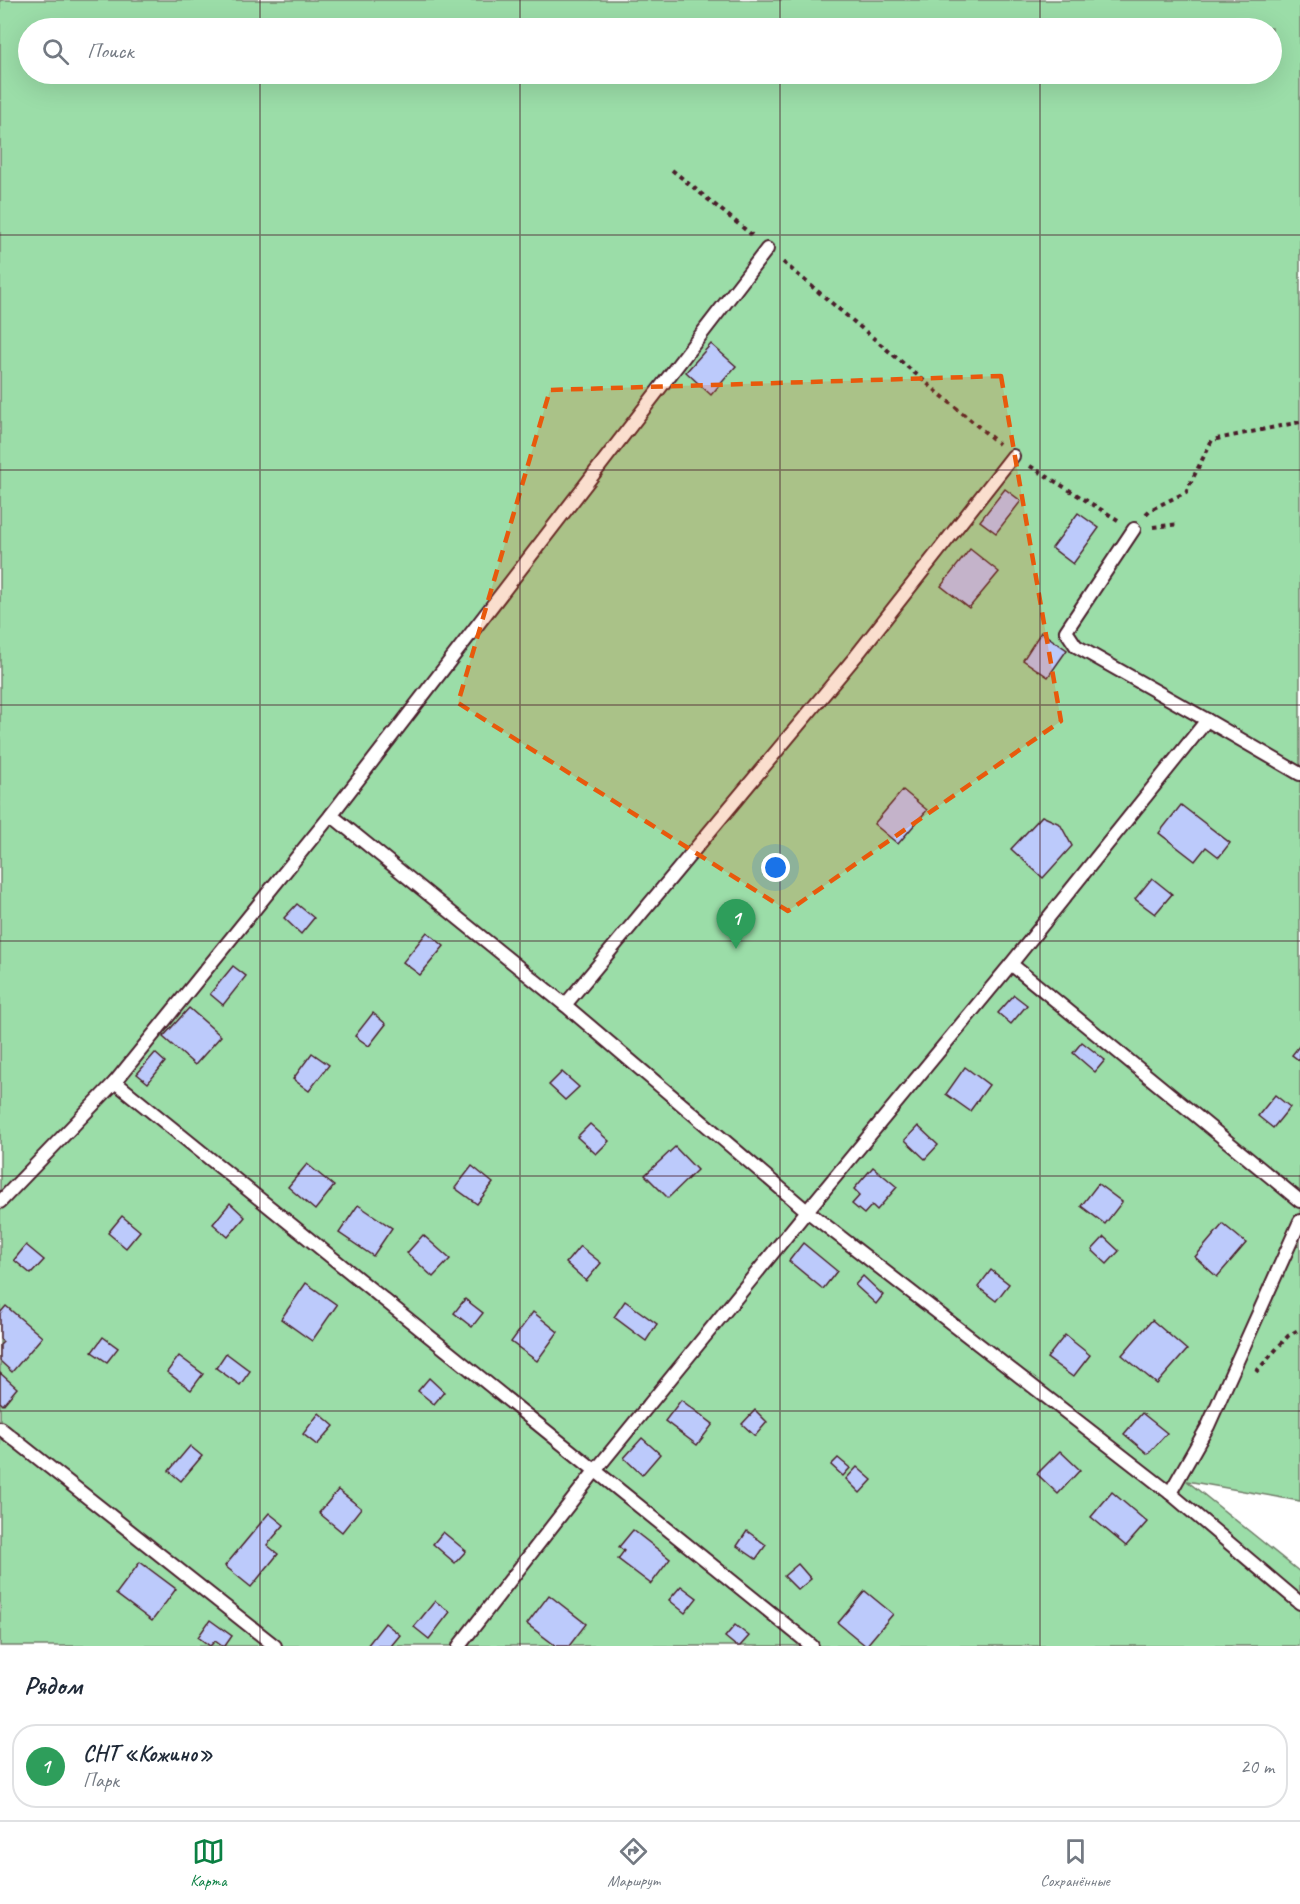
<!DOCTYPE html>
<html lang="ru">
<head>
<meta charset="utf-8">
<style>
  body { margin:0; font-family:Caveat,sans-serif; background:#f6f6f7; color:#1f2937 }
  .you { position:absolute; left:776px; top:868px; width:21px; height:21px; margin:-15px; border:4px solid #fff; border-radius:50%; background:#1a73e8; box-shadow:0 0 0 9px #1a73e833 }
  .badge { display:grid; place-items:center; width:39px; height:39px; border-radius:50%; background:#0b8043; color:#fff; font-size:20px; font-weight:700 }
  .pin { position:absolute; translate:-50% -50px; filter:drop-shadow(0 2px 3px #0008) }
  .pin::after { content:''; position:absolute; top:32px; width:21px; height:18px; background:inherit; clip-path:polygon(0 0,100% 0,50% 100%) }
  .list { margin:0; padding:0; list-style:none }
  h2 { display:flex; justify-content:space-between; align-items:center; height:78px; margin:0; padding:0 24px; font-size:26px }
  h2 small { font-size:20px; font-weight:400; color:#747a83 }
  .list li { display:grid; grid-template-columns:39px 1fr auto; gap:18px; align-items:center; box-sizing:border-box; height:84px; margin:0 12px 12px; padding:0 12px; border:2px solid #e0e1e3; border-radius:24px }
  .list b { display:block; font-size:22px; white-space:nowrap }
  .list p { margin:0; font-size:20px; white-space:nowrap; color:#747a83 }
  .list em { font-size:20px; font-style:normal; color:#747a83 }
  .icon { flex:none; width:33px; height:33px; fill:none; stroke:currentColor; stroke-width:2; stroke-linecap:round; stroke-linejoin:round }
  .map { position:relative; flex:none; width:1300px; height:1646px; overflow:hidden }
  .search { position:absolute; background:#fff; box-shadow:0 6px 24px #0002; left:18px; right:18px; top:18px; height:66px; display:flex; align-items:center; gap:15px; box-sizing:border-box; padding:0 21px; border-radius:33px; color:#747a83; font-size:22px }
  .sheet { height:174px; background:#fff }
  nav { display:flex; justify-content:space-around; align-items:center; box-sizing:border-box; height:84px; border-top:2px solid #e0e1e3; background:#fff; font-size:16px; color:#747a83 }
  nav a { display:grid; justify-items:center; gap:3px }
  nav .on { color:#0b8043 }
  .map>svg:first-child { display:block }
  .green { fill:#9bdda8; stroke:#727e6a; stroke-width:1.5; fill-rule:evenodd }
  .building { fill:#bccafb; stroke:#4a1f2b; stroke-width:1.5 }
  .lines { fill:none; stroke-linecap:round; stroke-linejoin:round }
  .service-casing { stroke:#4a1f2b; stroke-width:16 }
  .path { stroke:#4a1f2b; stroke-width:4; stroke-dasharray:4.5 4.5; stroke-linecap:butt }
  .service { stroke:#fff; stroke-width:12 }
  .marked { fill:#e8590c; fill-opacity:0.2; stroke:#e8590c; stroke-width:4.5; stroke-dasharray:12 8; stroke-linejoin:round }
  .grid { fill:none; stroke:#4a1f2b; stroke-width:1.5; stroke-opacity:0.55 }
</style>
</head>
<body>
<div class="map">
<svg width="1300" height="1646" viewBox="0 0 1300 1646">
  <rect width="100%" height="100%" fill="#fff"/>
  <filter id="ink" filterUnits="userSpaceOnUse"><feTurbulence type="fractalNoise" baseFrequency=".0167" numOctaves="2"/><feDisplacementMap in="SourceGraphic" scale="12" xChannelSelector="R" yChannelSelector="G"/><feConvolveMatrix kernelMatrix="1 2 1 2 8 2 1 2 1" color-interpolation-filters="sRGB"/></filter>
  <g filter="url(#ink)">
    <!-- green -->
    <path class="green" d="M0,0H1300V1501L1187,1481L1300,1572V1646H0ZM28,28H1272V74H28Z"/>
    <!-- building -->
    <g class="building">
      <polygon points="711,344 736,366 711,395 686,372"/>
      <polygon points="1005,489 1021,501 996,533 980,521"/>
      <polygon points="1078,513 1099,528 1073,564 1052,548"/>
      <polygon points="970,549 999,572 969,608 941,586"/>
      <polygon points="1041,632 1067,650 1048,677 1023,660"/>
      <polygon points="903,790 927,810 898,844 874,824"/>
      <polygon points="1181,805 1230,843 1219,857 1206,847 1195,861 1159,833"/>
      <polygon points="1042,816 1060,824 1072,846 1043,878 1011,849"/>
      <polygon points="1152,878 1172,894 1155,914 1135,899"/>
      <polygon points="297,904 314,918 301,934 284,918"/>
      <polygon points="427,932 444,946 420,975 403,962"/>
      <polygon points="233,966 246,976 223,1005 210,994"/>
      <polygon points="1014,995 1027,1005 1011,1024 998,1013"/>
      <polygon points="189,1008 221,1036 195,1065 163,1037"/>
      <polygon points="373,1013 386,1024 369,1046 355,1036"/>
      <polygon points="1082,1042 1105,1060 1095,1072 1073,1053"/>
      <polygon points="1300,1045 1300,1061 1292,1055"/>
      <polygon points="155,1053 165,1062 148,1083 137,1074"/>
      <polygon points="312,1053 329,1065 309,1091 293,1079"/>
      <polygon points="965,1067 989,1085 970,1111 946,1094"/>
      <polygon points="562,1072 579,1087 565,1100 549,1085"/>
      <polygon points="1275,1095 1290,1107 1273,1128 1258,1116"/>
      <polygon points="590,1124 609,1141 596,1154 577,1137"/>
      <polygon points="918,1126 938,1145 925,1159 905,1140"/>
      <polygon points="675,1147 697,1170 668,1198 645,1175"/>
      <polygon points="307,1164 334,1186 315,1210 288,1187"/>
      <polygon points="472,1166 493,1183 477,1204 455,1188"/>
      <polygon points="873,1167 897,1187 877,1210 872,1205 864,1214 852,1204 860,1195 854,1189"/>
      <polygon points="1098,1184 1122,1202 1105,1224 1081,1206"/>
      <polygon points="230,1203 245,1217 228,1237 213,1224"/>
      <polygon points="358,1205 392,1228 373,1256 339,1233"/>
      <polygon points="122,1216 140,1231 126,1248 108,1233"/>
      <polygon points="1223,1224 1246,1243 1217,1277 1195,1257"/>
      <polygon points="423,1235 450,1259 433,1277 407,1253"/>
      <polygon points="1104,1237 1119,1251 1107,1264 1092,1250"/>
      <polygon points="803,1243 837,1271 823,1289 789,1261"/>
      <polygon points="26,1245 44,1260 31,1274 14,1260"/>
      <polygon points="580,1246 601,1263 586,1281 566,1263"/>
      <polygon points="991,1270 1009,1284 996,1301 978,1287"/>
      <polygon points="863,1276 883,1295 876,1304 855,1285"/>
      <polygon points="306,1283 337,1305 312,1341 281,1319"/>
      <polygon points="465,1299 483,1313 472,1327 454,1313"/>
      <polygon points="625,1301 657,1324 646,1341 614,1317"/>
      <polygon points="6,1306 42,1337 12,1372 0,1361 0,1345 3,1342 0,1339 0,1313"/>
      <polygon points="533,1312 558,1332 537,1361 511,1342"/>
      <polygon points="1152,1320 1187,1350 1157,1384 1122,1355"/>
      <polygon points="1065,1335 1090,1355 1073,1377 1047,1358"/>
      <polygon points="103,1337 118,1348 107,1362 92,1352"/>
      <polygon points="226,1353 250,1371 240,1385 216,1368"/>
      <polygon points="179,1356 203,1374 191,1390 167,1372"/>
      <polygon points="0,1373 17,1388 3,1405 0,1402"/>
      <polygon points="429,1378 444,1392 434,1404 418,1391"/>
      <polygon points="681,1400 713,1424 697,1445 665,1421"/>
      <polygon points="755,1410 767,1422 755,1436 742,1424"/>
      <polygon points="319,1413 334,1426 317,1445 303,1434"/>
      <polygon points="1142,1413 1167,1433 1148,1454 1124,1434"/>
      <polygon points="642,1438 660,1454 642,1475 624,1458"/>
      <polygon points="190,1446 202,1456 181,1481 169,1471"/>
      <polygon points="1060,1451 1080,1470 1058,1494 1037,1474"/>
      <polygon points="838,1458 850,1468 843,1476 831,1465"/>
      <polygon points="857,1467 872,1480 860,1493 846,1479"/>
      <polygon points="338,1490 361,1508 342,1532 319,1513"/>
      <polygon points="1112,1492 1147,1522 1126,1546 1091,1517"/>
      <polygon points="269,1513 284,1525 267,1545 278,1554 251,1587 225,1566"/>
      <polygon points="633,1530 670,1559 651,1584 618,1559 624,1551 619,1547"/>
      <polygon points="747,1531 766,1545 756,1559 737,1546"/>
      <polygon points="443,1532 466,1551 455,1563 433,1544"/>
      <polygon points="140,1562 176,1589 152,1621 116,1594"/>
      <polygon points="798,1564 811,1579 798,1590 784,1576"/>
      <polygon points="681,1586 697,1598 685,1613 669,1600"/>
      <polygon points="865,1591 893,1614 866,1646 838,1623"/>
      <polygon points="549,1595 586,1624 569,1646 556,1646 527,1624"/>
      <polygon points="435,1601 450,1612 429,1639 414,1627"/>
      <polygon points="210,1620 232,1636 225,1646 222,1646 215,1641 210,1646 198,1637"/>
      <polygon points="385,1623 400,1635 391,1646 367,1646"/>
      <polygon points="735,1625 749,1636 740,1646 736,1646 725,1637"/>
    </g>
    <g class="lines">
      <!-- service casing -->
      <g class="service-casing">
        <g id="service">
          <polyline points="1134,529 1066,631 1076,646 1207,720 1011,964 807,1211 1170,1493 1300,1603"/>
          <polyline points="1207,720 1300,774"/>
          <polyline points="331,815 565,1005 807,1211 595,1471 459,1646"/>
          <polyline points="1011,964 1300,1201"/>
          <polyline points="565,1005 856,656 1013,456"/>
          <polyline points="115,1082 812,1646"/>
          <polyline points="0,1202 115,1082 331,815 767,249"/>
          <polyline points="0,1428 275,1646"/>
          <polyline points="1170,1493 1208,1426 1300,1221"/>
        </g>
      </g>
      <!-- path -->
      <g class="path">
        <polyline points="672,170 752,235"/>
        <polyline points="783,262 999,444"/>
        <polyline points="1030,466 1118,520"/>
        <polyline points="1146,514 1150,510 1186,492 1212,440 1300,422"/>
        <polyline points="1153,527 1179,524"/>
        <polyline points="1256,1372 1288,1336 1300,1329"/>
      </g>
      <!-- service -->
      <use href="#service" class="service"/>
    </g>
  </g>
  <!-- marked area -->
  <path class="marked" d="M1001,376L1061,721L788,911L458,703L550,390Z"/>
  <!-- grid -->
  <path class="grid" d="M260,0V28M520,0V28M780,0V28M1040,0V28M260,74V1646M520,74V1646M780,74V1646M1040,74V1646M0,235H1300M0,470H1300M0,705H1300M0,941H1300M0,1176H1300M0,1411H1300"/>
</svg>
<div class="you"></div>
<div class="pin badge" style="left:736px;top:949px;background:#2e9e5b">1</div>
<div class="search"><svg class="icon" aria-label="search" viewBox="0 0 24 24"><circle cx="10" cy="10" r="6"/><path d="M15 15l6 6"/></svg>Поиск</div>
</div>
<section class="sheet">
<h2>Рядом<small></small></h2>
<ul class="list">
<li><span class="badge" style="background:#2e9e5b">1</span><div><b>СНТ «Кожино»</b><p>Парк</p></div><em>20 m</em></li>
</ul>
</section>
<nav>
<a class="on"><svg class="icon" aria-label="map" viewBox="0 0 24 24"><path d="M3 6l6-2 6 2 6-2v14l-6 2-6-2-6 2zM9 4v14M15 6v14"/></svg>Карта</a>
<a><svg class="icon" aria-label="directions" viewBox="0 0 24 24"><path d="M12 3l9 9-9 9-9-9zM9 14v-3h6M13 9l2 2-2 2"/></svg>Маршрут</a>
<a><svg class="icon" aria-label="saved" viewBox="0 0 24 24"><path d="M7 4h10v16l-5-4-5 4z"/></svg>Сохранённые</a>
</nav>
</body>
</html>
